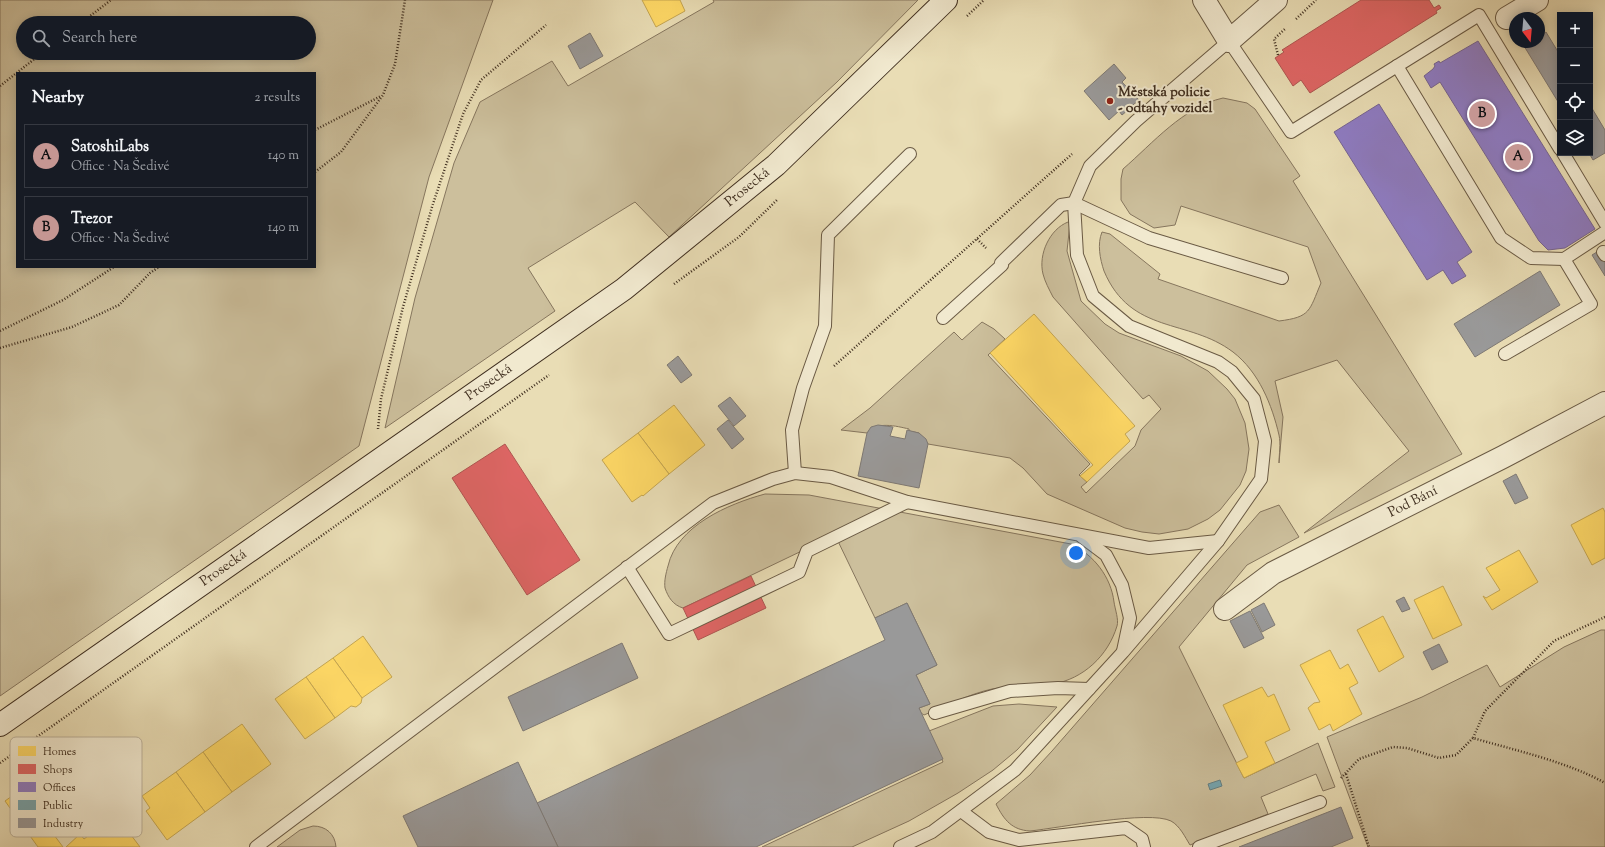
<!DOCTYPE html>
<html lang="en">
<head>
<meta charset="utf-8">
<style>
  body { margin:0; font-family:"Sorts Mill Goudy",serif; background:#20242c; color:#f1f3f6 }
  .controls { position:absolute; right:12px; top:12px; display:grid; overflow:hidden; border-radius:0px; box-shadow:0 2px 10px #0003 }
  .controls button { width:36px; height:36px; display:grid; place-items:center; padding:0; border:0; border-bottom:1px solid #363941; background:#171b24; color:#f1f3f6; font:20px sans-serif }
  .compass { position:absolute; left:1509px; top:12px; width:36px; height:36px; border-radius:50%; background:#171b24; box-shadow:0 2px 10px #0003; rotate:164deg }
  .you { position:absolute; left:1076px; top:553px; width:14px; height:14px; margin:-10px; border:3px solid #fff; border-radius:50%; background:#1a73e8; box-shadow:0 0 0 6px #1a73e833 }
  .badge { display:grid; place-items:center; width:26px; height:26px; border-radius:50%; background:#c59692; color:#111; font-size:13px; font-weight:700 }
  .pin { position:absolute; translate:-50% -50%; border:2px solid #fff; box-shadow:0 1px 4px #0006 }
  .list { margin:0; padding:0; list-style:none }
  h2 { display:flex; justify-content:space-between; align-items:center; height:52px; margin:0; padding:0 16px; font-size:17px }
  h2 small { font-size:13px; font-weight:400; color:#9ea1a6 }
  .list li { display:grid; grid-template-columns:26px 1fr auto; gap:12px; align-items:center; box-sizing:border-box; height:64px; margin:0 8px 8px; padding:0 8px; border:1px solid #363941; border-radius:0px }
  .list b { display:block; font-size:15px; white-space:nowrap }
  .list p { margin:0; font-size:13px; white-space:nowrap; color:#9ea1a6 }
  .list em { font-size:13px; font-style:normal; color:#9ea1a6 }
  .icon { flex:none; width:22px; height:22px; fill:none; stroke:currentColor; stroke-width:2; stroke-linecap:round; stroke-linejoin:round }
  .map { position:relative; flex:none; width:1605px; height:847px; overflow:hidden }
  .search { position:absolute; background:#171b24; box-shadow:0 2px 10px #0003; left:16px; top:16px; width:300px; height:44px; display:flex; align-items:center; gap:10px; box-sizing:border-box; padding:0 14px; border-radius:22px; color:#9ea1a6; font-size:15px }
  .panel { position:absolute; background:#171b24; box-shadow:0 2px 10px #0003; left:16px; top:72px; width:300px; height:196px; border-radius:0px }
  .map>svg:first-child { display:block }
  .green { fill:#ccbf9c; stroke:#86765e; fill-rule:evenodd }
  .homes { fill:#ffd966; stroke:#c5a651 }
  .shops { fill:#e06666; stroke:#b05551 }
  .offices { fill:#8e7cc3; stroke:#766592 }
  .public { fill:#76a5af; stroke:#668184 }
  .industry { fill:#999; stroke:#7e7974 }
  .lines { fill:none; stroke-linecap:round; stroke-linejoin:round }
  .lane-casing { stroke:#6a5a44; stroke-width:14 }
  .street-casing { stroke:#6a5a44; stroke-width:24 }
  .secondary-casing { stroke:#3f2e1f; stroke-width:24 }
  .path { stroke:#3f2e1f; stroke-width:2.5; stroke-dasharray:1 2; stroke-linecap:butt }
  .lane { stroke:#f1e9cf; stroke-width:12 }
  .street { stroke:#f1e9cf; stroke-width:22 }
  .secondary { stroke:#f1e9cf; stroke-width:22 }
  .poi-dot { fill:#8f2418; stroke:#f1e9cf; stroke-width:1.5 }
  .labels { text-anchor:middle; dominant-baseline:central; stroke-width:4; stroke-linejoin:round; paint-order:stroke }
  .poi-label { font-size:14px; font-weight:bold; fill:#3f2e1f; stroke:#f1e9cf; text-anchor:start }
  .street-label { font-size:14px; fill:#3f2e1f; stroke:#f1e9cf }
  .key { fill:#f1e9cf; stroke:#bcb19a; stroke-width:1 }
  .key-label { font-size:11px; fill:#3f2e1f }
</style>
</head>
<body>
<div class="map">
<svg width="1605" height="847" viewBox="0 0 1605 847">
  <rect width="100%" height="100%" fill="#e9ddb5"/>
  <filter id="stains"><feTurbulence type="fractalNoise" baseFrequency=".005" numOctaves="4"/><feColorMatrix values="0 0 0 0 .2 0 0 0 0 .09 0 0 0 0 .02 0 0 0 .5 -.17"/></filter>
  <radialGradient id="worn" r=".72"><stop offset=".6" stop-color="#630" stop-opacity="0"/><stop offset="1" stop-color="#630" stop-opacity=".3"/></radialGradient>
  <!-- green -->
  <g class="green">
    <path d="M0,0H493L429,177L359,446L0,696ZM23,23H309V53H23ZM17,73H315V267H17Z"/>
    <polygon points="713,0 918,0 837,82 669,237 635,202 528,268 555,311 385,428 415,298 454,163 480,102 552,61 568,86 714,2"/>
    <path d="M1223,98L1247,103L1255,109L1300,176L1293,181L1462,454L1304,533L1409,451L1337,360L1275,381L1283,417L1279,463C1279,454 1281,444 1279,435C1272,405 1259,372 1233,352C1188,318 1131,335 1104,271C1100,259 1097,244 1102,232L1110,234L1160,274L1158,279L1279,321C1311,317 1309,311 1321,283L1308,247L1181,206L1175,225L1154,228L1130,214L1121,200V179L1123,169C1153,143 1183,107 1223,98Z"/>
    <path d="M1068,222L1070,223L1067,251L1081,301L1105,324L1119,333L1181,356L1208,371L1227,389L1235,399L1245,423L1249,449L1246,471L1240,485L1220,510L1208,519L1188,529L1159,534L1142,532L1125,528L1047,494L1023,468L1010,458L928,444L919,433L909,431V429C896,426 877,421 867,433L841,430L870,408L954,332L962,340L982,322L994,329L1005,339L988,355L1090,464L1079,475L1087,482L1081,487L1086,493L1135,446L1141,430L1161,409L1149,395L1143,399L1053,297C1049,289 1045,282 1043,274C1038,254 1050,229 1068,222Z"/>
    <path d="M765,494L809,495L1071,544C1094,555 1111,577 1114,602C1115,609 1119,620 1117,626C1108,656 1083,679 1053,684C1033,688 1012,685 992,689C969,694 946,706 924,715L921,713L919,708L930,704L916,675L937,665L907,603L875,618L835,535L683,608C673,605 668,597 665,588C664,581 666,573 668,566C677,526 728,504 765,494Z"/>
    <path d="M1279,505L1299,537L1247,565L1179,647L1244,778L1318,743L1335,787L1323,791L1316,774L1261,797L1268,814L1190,845C1185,837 1180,826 1171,821C1149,810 1059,828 1030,831C1012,830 1004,820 996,804L1030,775L1052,751L1260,512Z"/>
    <polygon points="1601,630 1605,630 1605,847 1368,847 1327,737 1422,697 1487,665 1500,687 1564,647"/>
    <polygon points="1019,704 1057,707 1017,750 993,770 958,793 909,821 852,847 762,847 943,762 929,731 993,706"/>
    <path d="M313,826C326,826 335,834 336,847H277L300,830Z"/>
  </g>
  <!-- homes -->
  <g class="homes">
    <polygon points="642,0 680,0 685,11 656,27"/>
    <polygon points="1034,314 1135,426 1125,434 1130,441 1087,482 1080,476 1093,465 990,353"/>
    <polygon points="674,405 705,445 669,474 638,433"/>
    <polygon points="638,433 669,474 643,496 642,495 632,502 602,460"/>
    <polygon points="1603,508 1605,512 1605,558 1592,565 1571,525"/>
    <polygon points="1519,550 1538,582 1492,610 1483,596 1486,598 1500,590 1486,568"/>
    <polygon points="1443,586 1462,625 1433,639 1414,600"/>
    <polygon points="1383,616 1404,657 1379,672 1357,630"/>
    <polygon points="363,636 392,677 362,698 333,658"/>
    <polygon points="1330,650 1340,669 1348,664 1358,683 1349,688 1362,714 1333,731 1330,724 1319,730 1308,708 1314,703 1320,702 1300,665"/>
    <polygon points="333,658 362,698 361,703 356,707 351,706 335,718 306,677"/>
    <polygon points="306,677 335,718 305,739 275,699"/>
    <polygon points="1262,687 1268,697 1274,694 1290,730 1265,742 1275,763 1244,778 1236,763 1248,757 1223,705"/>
    <polygon points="242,724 271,764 232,792 203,752"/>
    <polygon points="203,752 232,792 205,812 176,772"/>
    <polygon points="176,772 205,812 167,840 146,811 150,808 142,796"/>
    <polygon points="22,789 54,835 63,847 38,847 5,801"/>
    <polygon points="116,815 140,847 66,847 80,834 84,839"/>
  </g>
  <!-- shops -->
  <g class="shops">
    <polygon points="1361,0 1429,0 1434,8 1439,5 1441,8 1436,11 1437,13 1310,93 1301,80 1293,86 1275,58 1284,52 1282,50"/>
    <polygon points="505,444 580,560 527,595 452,478"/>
    <polygon points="751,576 766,608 698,640 683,608"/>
  </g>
  <!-- offices -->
  <g class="offices">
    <polygon points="1478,41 1595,229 1565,248 1548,250 1539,241 1440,82 1431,88 1424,76 1433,69 1435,66 1434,64 1439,61 1440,63"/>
    <polygon points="1379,104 1472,252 1457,262 1466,276 1452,284 1443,270 1427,280 1334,132"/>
  </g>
  <!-- public -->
  <polygon class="public" points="1220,780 1222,786 1210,790 1208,784"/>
  <!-- industry -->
  <g class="industry">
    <polygon points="1546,32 1560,55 1560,105 1524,46 1530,42 1539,42 1539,37"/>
    <polygon points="590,33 603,56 580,69 568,46"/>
    <polygon points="1114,64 1126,78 1122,82 1139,100 1128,109 1130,113 1128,110 1122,115 1119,111 1109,120 1084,91"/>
    <polygon points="1590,105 1605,130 1605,153 1593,160 1589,153"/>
    <polygon points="1605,247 1605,276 1592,255"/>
    <polygon points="1540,271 1560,305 1475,357 1454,324"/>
    <polygon points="678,356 692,375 681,383 667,365"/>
    <polygon points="730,397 746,416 734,426 718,406"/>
    <polygon points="728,420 744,439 732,449 717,429"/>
    <polygon points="878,425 893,427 890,436 905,439 907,430 919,433 926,439 928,444 919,488 858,476 867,433 871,427"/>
    <polygon points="1516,474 1528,498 1515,504 1503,481"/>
    <polygon points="1404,597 1410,609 1402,612 1396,601"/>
    <polygon points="907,603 937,665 916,675 930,704 919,708 943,759 756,847 558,847 537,803 885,640 875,618"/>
    <polygon points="1264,603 1275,625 1262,632 1251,610"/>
    <polygon points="1250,611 1264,638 1244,648 1230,621"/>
    <polygon points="622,643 638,678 523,731 508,697"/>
    <polygon points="1439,644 1448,662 1432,670 1423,652"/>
    <polygon points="518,762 558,847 418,847 403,816"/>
    <polygon points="1341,807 1353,838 1331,847 1239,847"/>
  </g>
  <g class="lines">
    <!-- lane casing -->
    <g class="lane-casing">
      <g id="lane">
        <polyline points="1397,66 1479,15 1560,149"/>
        <polyline points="1563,153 1605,223"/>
        <polyline points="1603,252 1605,255"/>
        <polyline points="943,318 1002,265 1001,263 1061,205 1074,203 1149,238 1282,278"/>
        <polyline points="1505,354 1591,304 1564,259"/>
        <polyline points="795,473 792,430 803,388 825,326 828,235 910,154"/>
        <polyline points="1082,537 1106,555 1122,585 1130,618 1123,651"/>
        <polyline points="627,567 669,634 799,572 807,551 907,502"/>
        <polyline points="935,713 1010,691 1058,688 1089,689"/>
        <polyline points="961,811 989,832 1019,840 1126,828 1142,839 1144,847"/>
        <polyline points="256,847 713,503 773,479 795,473 831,477 907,502 1149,548 1218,541"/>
        <polyline points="900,847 932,832 1015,770 1123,652 1218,541 1261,479 1265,441 1254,399 1232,372 1218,362 1129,326 1093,296 1077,255 1074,203 1090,166 1136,121 1229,41 1291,132 1397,66 1501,238 1531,258 1564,259 1605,232"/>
        <polyline points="1199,847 1320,802"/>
      </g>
    </g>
    <!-- street casing -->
    <g class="street-casing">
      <g id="street">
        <polyline points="1204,0 1229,41 1276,0"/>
        <polyline points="1507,18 1537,0"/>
        <path id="s1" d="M1225,609L1273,573L1503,457L1605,403"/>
      </g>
    </g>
    <!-- secondary casing -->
    <g class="secondary-casing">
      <g id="secondary">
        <path id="s2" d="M0,725L624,289L776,165L946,0"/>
      </g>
    </g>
    <!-- path -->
    <g class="path">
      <polyline points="967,16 984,0"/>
      <polyline points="1296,19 1316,0"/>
      <polyline points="81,23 111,0"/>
      <polyline points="1278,55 1274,39 1285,29"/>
      <polyline points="0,86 42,53"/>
      <polyline points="315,130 381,96"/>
      <polyline points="315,172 341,152 383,95 395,64 405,0"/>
      <polyline points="977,239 986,248"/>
      <polyline points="674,284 739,237 778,199"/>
      <polyline points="0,331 63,300 114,267"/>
      <polyline points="0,348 72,327 119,305 150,273 159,267"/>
      <polyline points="834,366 1072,154"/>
      <polyline points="378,429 381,399 403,307 432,207 463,114 481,80 546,25"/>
      <path d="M1605,617L1554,641L1485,711L1473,738C1514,750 1568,762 1605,783"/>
      <polyline points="0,763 549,375"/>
      <polyline points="1346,774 1369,847"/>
      <polyline points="1341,778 1359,759 1393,747 1407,748 1439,758 1456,755 1473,738"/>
    </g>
    <!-- lane -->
    <use href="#lane" class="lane"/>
    <!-- street -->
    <use href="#street" class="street"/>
    <!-- secondary -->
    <use href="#secondary" class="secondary"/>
  </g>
  <!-- markers -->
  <circle class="poi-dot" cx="1110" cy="101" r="4"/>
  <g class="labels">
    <!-- poi labels -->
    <g class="poi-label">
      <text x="1118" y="93">Městská policie<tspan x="1118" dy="16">- odtahy vozidel</tspan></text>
    </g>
    <!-- street labels -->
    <g class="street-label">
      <text stroke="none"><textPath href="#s2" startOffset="921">Prosecká</textPath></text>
      <text stroke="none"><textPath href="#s2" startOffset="597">Prosecká</textPath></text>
      <text stroke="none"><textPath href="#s1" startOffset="217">Pod Bání</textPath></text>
      <text stroke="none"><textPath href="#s2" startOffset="273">Prosecká</textPath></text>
    </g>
  </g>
  <!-- legend -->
  <rect x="10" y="737" width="132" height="100" rx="6" class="key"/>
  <rect x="18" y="746" width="18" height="10" fill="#ffd966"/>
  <rect x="18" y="764" width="18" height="10" fill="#e06666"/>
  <rect x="18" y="782" width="18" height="10" fill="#8e7cc3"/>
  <rect x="18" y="800" width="18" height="10" fill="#76a5af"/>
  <rect x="18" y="818" width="18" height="10" fill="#999"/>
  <g class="key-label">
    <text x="43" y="755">Homes</text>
    <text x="43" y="773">Shops</text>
    <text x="43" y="791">Offices</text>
    <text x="43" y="809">Public</text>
    <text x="43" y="827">Industry</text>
  </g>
  <rect width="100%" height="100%" filter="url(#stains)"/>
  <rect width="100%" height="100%" fill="url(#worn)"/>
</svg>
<div class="controls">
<button>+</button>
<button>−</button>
<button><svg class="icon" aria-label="locate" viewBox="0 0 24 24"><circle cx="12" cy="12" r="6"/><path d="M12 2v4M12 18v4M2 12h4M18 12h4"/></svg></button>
<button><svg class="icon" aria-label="layers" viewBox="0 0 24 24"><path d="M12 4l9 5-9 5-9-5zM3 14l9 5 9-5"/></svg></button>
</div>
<svg class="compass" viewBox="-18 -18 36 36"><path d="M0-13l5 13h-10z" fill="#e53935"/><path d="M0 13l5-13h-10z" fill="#9ea1a6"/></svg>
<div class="you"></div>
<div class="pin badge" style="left:1518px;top:157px">A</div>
<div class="pin badge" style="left:1482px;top:114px">B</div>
<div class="search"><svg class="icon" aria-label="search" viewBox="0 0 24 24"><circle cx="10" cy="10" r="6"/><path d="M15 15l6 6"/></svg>Search here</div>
<section class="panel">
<h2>Nearby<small>2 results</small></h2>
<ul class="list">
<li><span class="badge">A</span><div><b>SatoshiLabs</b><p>Office · Na Šedivé</p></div><em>140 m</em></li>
<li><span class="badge">B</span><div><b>Trezor</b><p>Office · Na Šedivé</p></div><em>140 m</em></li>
</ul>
</section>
</div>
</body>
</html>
